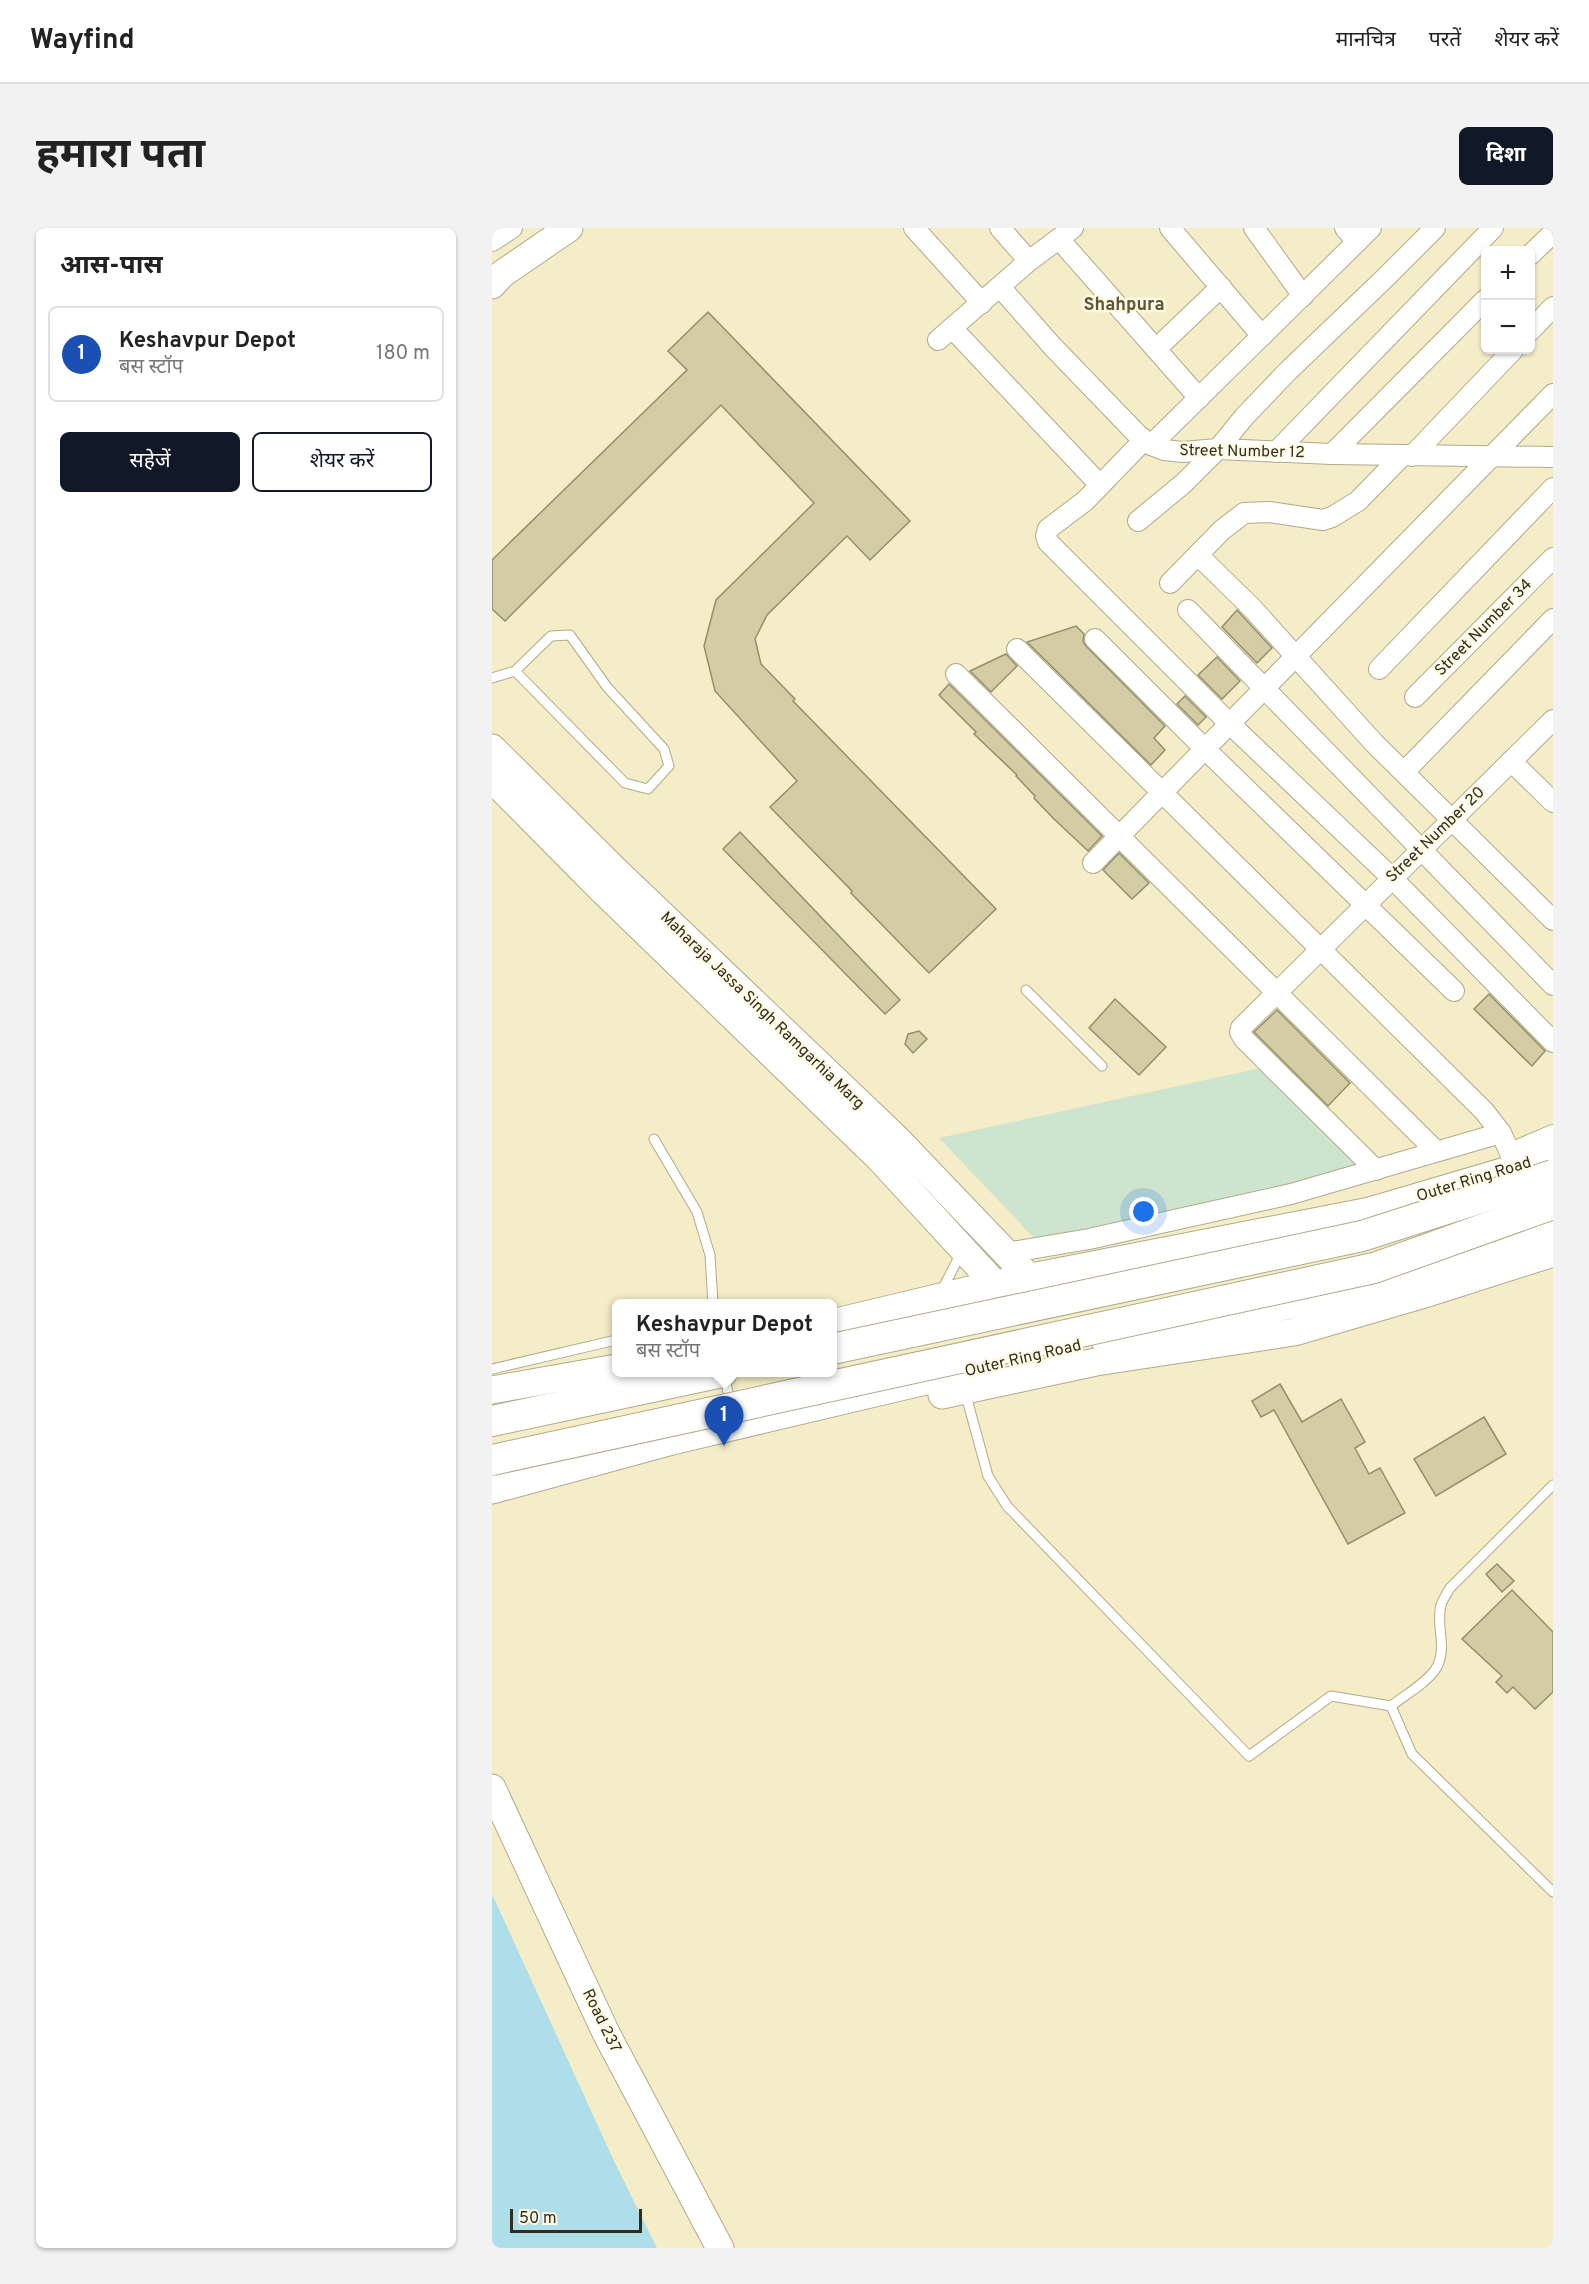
<!DOCTYPE html>
<html lang="hi">
<head>
<meta charset="utf-8">
<style>
  body { margin:0; font-family:Overpass,"Noto Sans Devanagari",sans-serif; background:#f2f2f2; color:#222 }
  .controls { position:absolute; right:18px; top:18px; display:grid; overflow:hidden; border-radius:9px; box-shadow:0 2px 4px #0004 }
  .controls button { width:54px; height:54px; display:grid; place-items:center; padding:0; border:0; border-bottom:2px solid #e0e0e0; background:#fff; color:#222; font:30px sans-serif }
  .scale { position:absolute; left:18px; bottom:15px; width:132px; box-sizing:border-box; padding-left:6px; border:3px solid #312e20; border-top:0; font-size:16px; line-height:21px; white-space:nowrap; color:#312e20; -webkit-text-stroke:4px #fefae4; paint-order:stroke }
  .you { position:absolute; left:652px; top:984px; width:21px; height:21px; margin:-15px; border:4px solid #fff; border-radius:50%; background:#1a73e8; box-shadow:0 0 0 9px #1a73e833 }
  .badge { display:grid; place-items:center; width:39px; height:39px; border-radius:50%; background:#111827; color:#fff; font-size:20px; font-weight:700 }
  .pin { position:absolute; translate:-50% -50px; filter:drop-shadow(0 2px 3px #0008) }
  .pin::after { content:''; position:absolute; top:32px; width:21px; height:18px; background:inherit; clip-path:polygon(0 0,100% 0,50% 100%) }
  .popup { position:absolute; left:120px; top:1071px; width:225px; height:78px; box-sizing:border-box; display:grid; place-content:center; border-radius:9px; background:#fff; filter:drop-shadow(0 2px 4px #0005); font-size:20px; white-space:nowrap; color:#767676 }
  .popup b { font-size:22px; color:#222 }
  .popup::after { content:''; position:absolute; left:50%; top:100%; margin-left:-12px; border:12px solid transparent; border-top-color:#fff }
  .list { margin:0; padding:0; list-style:none }
  h2 { display:flex; justify-content:space-between; align-items:center; height:78px; margin:0; padding:0 24px; font-size:26px }
  h2 small { font-size:20px; font-weight:400; color:#767676 }
  .list li { display:grid; grid-template-columns:39px 1fr auto; gap:18px; align-items:center; box-sizing:border-box; height:96px; margin:0 12px 12px; padding:0 12px; border:2px solid #e0e0e0; border-radius:9px }
  .list b { display:block; font-size:22px; white-space:nowrap }
  .list p { margin:0; font-size:20px; white-space:nowrap; color:#767676 }
  .list em { font-size:20px; font-style:normal; color:#767676 }
  .actions { display:flex; gap:12px; padding:18px 24px }
  .actions a { flex:1; padding:14px 0; border:2px solid #111827; border-radius:9px; text-align:center; font-size:21px; color:#111827 }
  .actions .main { background:#111827; color:#fff }
  .map { position:relative; flex:none; width:1061px; height:2020px; overflow:hidden; border-radius:9px }
  header { display:flex; align-items:center; gap:36px; box-sizing:border-box; height:84px; padding:0 30px; background:#fff; border-bottom:2px solid #e0e0e0 }
  header strong { font-size:28px }
  nav { display:flex; gap:33px; margin-inline-start:auto; font-size:21px }
  .intro { display:flex; align-items:center; justify-content:space-between; box-sizing:border-box; height:144px; padding:0 36px }
  h1 { margin:0; font-size:42px }
  .button { padding:15px 27px; border-radius:9px; background:#111827; color:#fff; font-size:21px; font-weight:700 }
  main { display:flex; gap:36px; padding:0 36px }
  aside { flex:1; background:#fff; border-radius:9px; box-shadow:0 2px 4px #0004 }
  .map>svg:first-child { display:block }
  .green { fill:#cde4ce }
  .water { fill:#addee9 }
  .building { fill:#d4cca5; stroke:#958e6c; stroke-width:1.5 }
  .lines { fill:none; stroke-linecap:round; stroke-linejoin:round }
  .lane-casing { stroke:#b2aa88; stroke-width:11 }
  .street-casing { stroke:#b2aa88; stroke-width:22 }
  .secondary-casing { stroke:#b2aa88; stroke-width:29 }
  .primary-casing { stroke:#b2aa88; stroke-width:32 }
  .lane { stroke:#fff; stroke-width:9 }
  .street { stroke:#fff; stroke-width:20 }
  .secondary { stroke:#fff; stroke-width:27 }
  .primary { stroke:#fff; stroke-width:30 }
  .primary-bridge-casing { stroke:#b2aa88; stroke-width:32; stroke-linecap:butt }
  .primary-bridge { stroke:#fff; stroke-width:30 }
  .labels { text-anchor:middle; dominant-baseline:central; stroke-width:5; stroke-linejoin:round; paint-order:stroke }
  .street-label { font-size:16px; fill:#312e20; stroke:#fefae4 }
  .neighbourhood-label { font-size:18px; font-weight:bold; fill:#5e5637; stroke:#fefae4 }
</style>
</head>
<body>
<header>
<strong>Wayfind</strong>
<nav><a>मानचित्र</a><a>परतें</a><a>शेयर करें</a></nav>
</header>
<div class="intro"><h1>हमारा पता</h1><a class="button">दिशा</a></div>
<main>
<aside>
<h2>आस-पास<small></small></h2>
<ul class="list">
<li><span class="badge" style="background:#1a4fb4">1</span><div><b>Keshavpur Depot</b><p>बस स्टॉप</p></div><em>180 m</em></li>
</ul>
<div class="actions"><a class="main">सहेजें</a><a>शेयर करें</a></div>
</aside>
<div class="map">
<svg width="1061" height="2020" viewBox="0 0 1061 2020">
  <rect width="100%" height="100%" fill="#f5edc8"/>
  <!-- green -->
  <polygon class="green" points="773,839 870,944 543,1011 447,910"/>
  <!-- water -->
  <polygon class="water" points="0,1666 122,1933 165,2020 0,2020"/>
  <!-- building -->
  <g class="building">
    <polygon points="216,84 418,293 378,332 355,308 275,387 263,411 269,436 303,471 301,473 504,681 437,745 359,665 360,663 278,579 305,553 223,463 212,418 224,372 322,275 229,177 13,393 0,381 0,332 195,142 176,123"/>
    <polygon points="745,382 780,420 765,435 730,399"/>
    <polygon points="584,398 592,406 591,414 595,419 673,498 662,510 673,522 659,537 535,414"/>
    <polygon points="514,426 525,438 499,464 478,443"/>
    <polygon points="725,429 748,453 730,471 706,447"/>
    <polygon points="457,456 610,608 596,623 561,590 542,570 543,568 524,548 525,547 482,506 484,504 447,467"/>
    <polygon points="693,468 714,489 706,497 685,476"/>
    <polygon points="248,604 408,772 393,786 231,621"/>
    <polygon points="627,625 657,655 640,671 611,642"/>
    <polygon points="997,766 1053,823 1040,838 982,781"/>
    <polygon points="623,771 674,819 647,847 597,800"/>
    <polygon points="785,782 858,855 836,878 762,804"/>
    <polygon points="427,803 435,811 421,825 413,816 416,806"/>
    <polygon points="788,1156 810,1194 849,1171 873,1214 863,1220 877,1246 888,1240 913,1285 856,1316 782,1182 769,1189 760,1173"/>
    <polygon points="992,1189 1014,1226 944,1268 922,1231"/>
    <polygon points="1005,1336 1022,1353 1010,1364 994,1346"/>
    <polygon points="1020,1362 1061,1404 1061,1464 1043,1481 1021,1459 1015,1465 1004,1454 1010,1448 970,1411"/>
  </g>
  <g class="lines">
    <!-- lane casing -->
    <g class="lane-casing">
      <g id="lane">
        <polyline points="0,450 23,443 59,408 78,407 115,459 172,521 177,538 156,561 133,555 23,443"/>
        <polyline points="534,762 610,838"/>
        <polyline points="162,911 205,984 218,1027 221,1076"/>
        <polyline points="449,1064 470,1023"/>
        <polyline points="0,1141 124,1112"/>
        <polyline points="232,1147 239,1177"/>
        <path d="M473,1164L496,1248L515,1278L757,1528L839,1468L899,1478C913,1467 933,1456 943,1442C957,1421 943,1398 949,1377C951,1371 955,1365 958,1360L1061,1257"/>
        <polyline points="899,1478 920,1526 1061,1664"/>
      </g>
    </g>
    <!-- street casing -->
    <g class="street-casing">
      <g id="street">
        <polyline points="422,0 490,75"/>
        <polyline points="508,0 537,33"/>
        <polyline points="678,0 770,108"/>
        <polyline points="762,0 811,68"/>
        <polyline points="853,0 865,14"/>
        <polyline points="567,11 707,170"/>
        <polyline points="0,13 20,0"/>
        <polyline points="1038,27 1061,5"/>
        <polyline points="508,59 561,119 645,206 659,217 672,222 691,224 726,221 840,226 1061,229"/>
        <polyline points="460,100 608,257"/>
        <polyline points="1038,103 1061,79"/>
        <polyline points="446,112 537,33 581,0"/>
        <polyline points="664,121 729,59"/>
        <polyline points="652,212 593,273 556,301 554,308 556,314 738,496 900,650 1061,814"/>
        <polyline points="659,217 879,0"/>
        <polyline points="784,224 1001,0"/>
        <polyline points="840,226 993,72"/>
        <polyline points="920,228 1021,122"/>
        <polyline points="646,293 692,255 726,221 752,189 796,143 892,51 943,0"/>
        <polyline points="706,327 761,381 882,515 1061,692"/>
        <polyline points="678,355 730,302 752,285 777,284 831,292 840,289 866,273 911,227"/>
        <polyline points="696,382 1061,757"/>
        <polyline points="603,411 713,521 962,763"/>
        <polyline points="525,421 992,883 1009,905 1025,940"/>
        <polyline points="887,441 1061,260"/>
        <polyline points="464,446 944,923"/>
        <polyline points="923,469 1061,330"/>
        <polyline points="1019,533 1061,574"/>
        <polyline points="912,544 1061,391"/>
        <polyline points="601,635 1061,166"/>
        <polyline points="1019,925 1061,907"/>
        <polyline points="884,942 752,811 748,804 749,800 1061,492"/>
        <polyline points="514,1025 597,1011 799,966 1009,905"/>
      </g>
    </g>
    <!-- secondary casing -->
    <g class="secondary-casing">
      <g id="secondary">
        <polyline points="0,57 10,46 77,0"/>
        <polyline points="0,520 124,643 405,911 537,1049"/>
        <polyline points="0,551 108,660 387,930 503,1056"/>
        <polyline points="340,1095 503,1056 878,983 1061,929"/>
        <polyline points="613,1113 891,1059 1061,998"/>
        <polyline points="0,1162 124,1140"/>
        <polyline points="450,1167 604,1134 802,1104 939,1064 1061,1025"/>
        <polyline points="0,1262 180,1213 476,1143"/>
        <polyline points="0,1560 114,1805 228,2020"/>
      </g>
    </g>
    <!-- primary casing -->
    <g class="primary-casing">
      <polyline id="primary" points="0,1193 230,1144"/>
    </g>
    <!-- lane -->
    <use href="#lane" class="lane"/>
    <!-- street -->
    <use href="#street" class="street"/>
    <!-- secondary -->
    <use href="#secondary" class="secondary"/>
    <!-- primary -->
    <use href="#primary" class="primary"/>
    <!-- primary-bridge casing -->
    <g class="primary-bridge-casing">
      <g id="primary-bridge">
        <polyline points="340,1121 870,1008 1061,947"/>
        <polyline points="0,1232 882,1040 1061,976"/>
      </g>
    </g>
    <!-- primary-bridge -->
    <use href="#primary-bridge" class="primary-bridge"/>
  </g>
  <g class="labels">
    <!-- street labels -->
    <g class="street-label">
      <text transform="translate(750 224) rotate(1)">Street Number 12</text>
      <text transform="translate(992 400) rotate(-45)">Street Number 34</text>
      <text transform="translate(944 607) rotate(-44)">Street Number 20</text>
      <text transform="translate(270 783) rotate(44)">Maharaja Jassa Singh Ramgarhia Marg</text>
      <text transform="translate(982 952) rotate(-17)">Outer Ring Road</text>
      <text transform="translate(531 1131) rotate(-13)">Outer Ring Road</text>
      <text transform="translate(109 1793) rotate(64)">Road 237</text>
    </g>
    <!-- neighbourhood labels -->
    <g class="neighbourhood-label">
      <text x="632" y="77">Shahpura</text>
    </g>
  </g>
</svg>
<div class="controls">
<button>+</button>
<button>−</button>
</div>
<div class="scale">50 m</div>
<div class="you"></div>
<div class="pin badge" style="left:232px;top:1218px;background:#1a4fb4">1</div>
<div class="popup"><b>Keshavpur Depot</b>बस स्टॉप</div>
</div>
</main>
</body>
</html>
